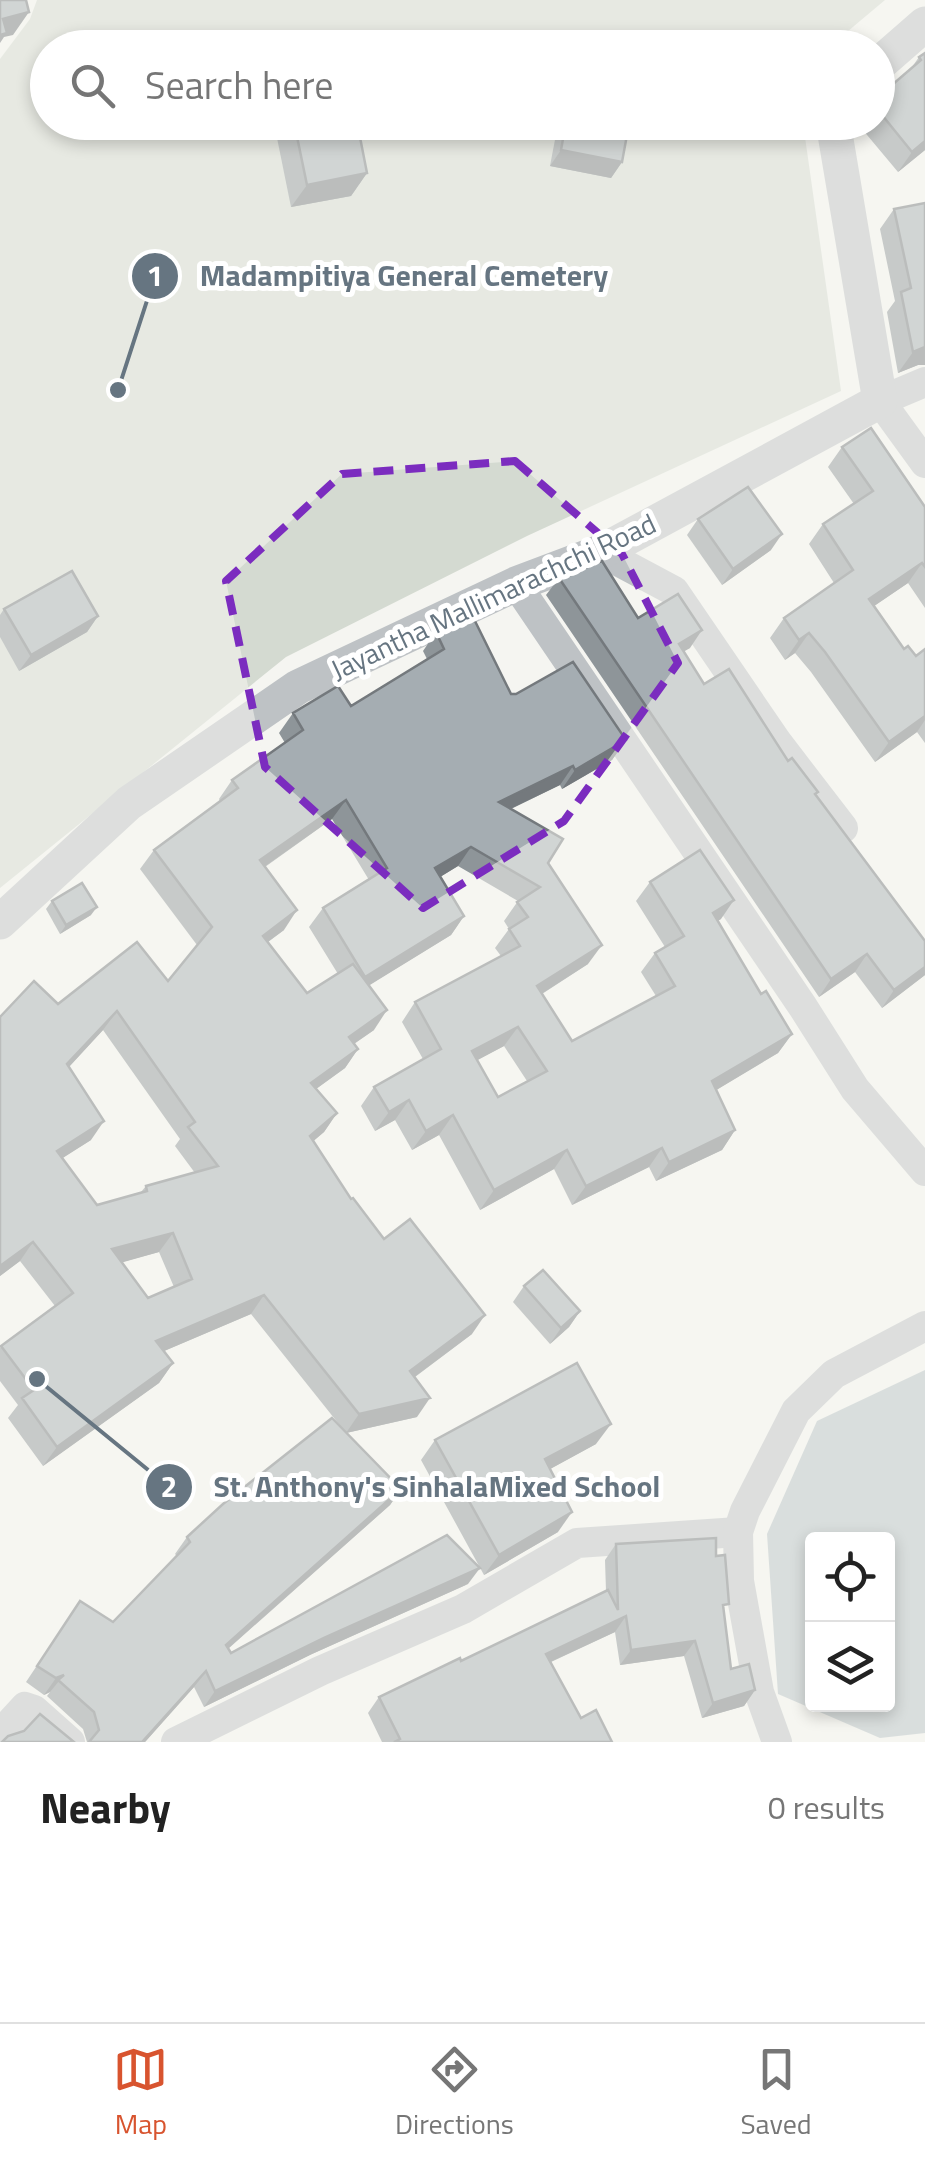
<!DOCTYPE html>
<html lang="en">
<head>
<meta charset="utf-8">
<style>
  body { margin:0; font-family:"Titillium Web",sans-serif; background:#f2f2f2; color:#222 }
  .controls { position:absolute; right:30px; bottom:30px; display:grid; overflow:hidden; border-radius:10px; box-shadow:0 5px 15px #0003 }
  .controls button { width:90px; height:90px; display:grid; place-items:center; padding:0; border:0; border-bottom:2px solid #e0e0e0; background:#fff; color:#222; font:50px sans-serif }
  .list { margin:0; padding:0; list-style:none }
  h2 { display:flex; justify-content:space-between; align-items:center; height:130px; margin:0; padding:0 40px; font-size:42px }
  h2 small { font-size:32px; font-weight:400; color:#767676 }
  .icon { flex:none; width:55px; height:55px; fill:none; stroke:currentColor; stroke-width:2; stroke-linecap:round; stroke-linejoin:round }
  .map { position:relative; flex:none; width:925px; height:1742px; overflow:hidden }
  .search { position:absolute; background:#fff; box-shadow:0 5px 15px #0003; left:30px; right:30px; top:30px; height:110px; display:flex; align-items:center; gap:25px; box-sizing:border-box; padding:0 35px; border-radius:55px; color:#767676; font-size:38px }
  .sheet { height:280px; background:#fff }
  nav { display:flex; justify-content:space-around; align-items:center; box-sizing:border-box; height:140px; border-top:2px solid #e0e0e0; background:#fff; font-size:28px; color:#767676 }
  nav a { display:grid; justify-items:center; gap:5px }
  nav .on { color:#d8542f }
  .map>svg:first-child { display:block }
  .green { fill:#d4dad1 }
  .water { fill:#b7c2c6; fill-rule:evenodd }
  .lines { fill:none; stroke-linecap:round; stroke-linejoin:round }
  .minor { stroke:#bec2c5; stroke-width:30 }
  .tertiary { stroke:#bec2c5; stroke-width:35 }
  .wall { fill:#8e9599; fill-rule:evenodd }
  .shaded-wall { fill:#74797d }
  .building { fill:#a5adb2; stroke:#74797d; stroke-width:2.5; fill-rule:evenodd }
  .marked { fill:none; stroke:#7b2cbf; stroke-width:8; stroke-dasharray:20 12; stroke-linejoin:round }
  .labels { text-anchor:middle; dominant-baseline:central; stroke-width:10; stroke-linejoin:round; paint-order:stroke }
  .street-label { font-size:28px; fill:#667581; stroke:#fff }
  .leader { fill:none; stroke:#667581; stroke-width:4 }
  .callout-dot { fill:#667581; stroke:#fff; stroke-width:4 }
  .mark-label { font-size:30px; text-anchor:middle; font-weight:bold; fill:#fff }
  .callout-label { font-size:30px; text-anchor:middle; font-weight:bold; fill:#667581; stroke:#fff; stroke-width:10; stroke-linejoin:round; paint-order:stroke }
</style>
</head>
<body>
<div class="map">
<svg width="925" height="1742" viewBox="0 0 925 1742">
  <rect width="100%" height="100%" fill="#f5f5f1"/>
  <!-- green -->
  <polygon class="green" points="37,0 885,0 829,47 48,48 48,122 803,123 841,391 527,536 286,657 0,888 0,59 30,19"/>
  <!-- water -->
  <path class="water" d="M925,1370V1733L880,1738L778,1694L767,1534L817,1421ZM812,1540H888V1704H812Z"/>
  <g class="lines">
    <!-- minor -->
    <g class="minor">
      <polyline points="925,382 880,401 925,463"/>
      <polyline points="601,552 674,591 777,742 843,828"/>
      <polyline points="516,584 803,1007 855,1089 925,1171"/>
      <polyline points="0,1734 25,1707 34,1710 70,1742"/>
      <polyline points="176,1742 320,1671 463,1609 577,1543 738,1532"/>
      <polyline points="777,1742 759,1692 739,1581 738,1532 745,1511 796,1411 834,1374 925,1326"/>
    </g>
    <!-- tertiary -->
    <g class="tertiary">
      <polyline points="878,65 925,24"/>
      <polyline points="0,922 129,803 298,687 516,584 601,552 880,401 833,122"/>
    </g>
  </g>
  <!-- wall -->
  <g class="wall">
    <polygon points="925,53 925,150 898,172 857,123 878,122 878,97 910,70 919,57"/>
    <polygon points="283,122 357,122 367,173 351,196 291,207 276,133"/>
    <polygon points="561,122 622,122 622,162 611,178 550,166 557,129"/>
    <polygon points="925,203 925,365 918,365 898,373 887,312 895,301 880,229 894,209"/>
    <polygon points="842,447 925,507 925,608 908,583 874,606 904,649 916,656 925,649 925,743 917,732 875,762 811,672 795,653 785,660 770,638 784,618 834,583 809,544 823,524 854,504 828,467"/>
    <polygon points="698,519 771,550 722,585 687,535"/>
    <polygon points="559,578 638,618 690,648 683,651 704,684 788,761 816,795 925,941 925,975 882,1008 855,972 819,997 546,595"/>
    <polygon points="4,609 98,616 87,632 19,671 0,637 0,615"/>
    <path d="M436,632L511,694L626,740L612,760L562,789L560,785L511,809L548,863L588,964L542,994L572,1041L656,996L641,972L655,953L665,947L636,901L650,882L721,919L717,921L761,994L792,1034L778,1053L716,1090L735,1130L722,1150L656,1181L649,1167L572,1205L554,1169L480,1210L439,1135L412,1150L395,1120L375,1131L361,1106L374,1087L423,1059L402,1022L415,1002L501,956L495,948L509,929L504,921L518,901L458,866L440,877L464,916L451,935L369,985L374,1030L354,1044L358,1049L345,1068L316,1089L337,1113L324,1132L313,1141L351,1199L384,1239L472,1334L415,1377L417,1417L346,1433L401,1489L390,1505L228,1649L231,1653L468,1584L312,1654L204,1707L194,1687L145,1742H87L83,1729L47,1696L50,1692L44,1695L26,1682L80,1601L113,1622L177,1556L175,1554L187,1537L342,1428L251,1314L164,1351L173,1363L159,1383L43,1466L8,1418L18,1405L0,1381V1348L1,1346L55,1306L20,1261L0,1276V1017L168,981L197,945L140,869L154,850L220,801L219,799L232,780L285,743L279,733L293,713L351,706L427,659L423,651ZM332,819L369,880L323,908L309,927L338,974L307,993L268,942L284,930L265,867ZM103,1030L180,1139L175,1146L195,1173L146,1186L141,1192L97,1205L62,1158L91,1140L69,1067ZM504,1046L527,1081L498,1097L477,1060ZM159,1252L174,1287L148,1298L122,1262Z"/>
    <polygon points="52,901 91,915 60,934 46,909"/>
    <polygon points="524,1286 580,1311 569,1327 550,1344 513,1302"/>
    <polygon points="435,1440 596,1444 550,1469 558,1532 484,1575 421,1460"/>
    <polygon points="616,1544 716,1556 731,1669 755,1690 744,1706 702,1718 684,1656 620,1665 615,1632 551,1662 581,1718 612,1742 382,1742 368,1713 379,1697 461,1661 606,1591 605,1560"/>
  </g>
  <!-- shaded-wall -->
  <g class="shaded-wall">
    <polygon points="29,12 13,35 4,37 0,43 0,23 3,19"/>
    <polygon points="925,141 925,150 898,172 912,152"/>
    <polygon points="561,150 622,162 611,178 550,166"/>
    <polygon points="367,173 351,196 291,207 307,185"/>
    <polygon points="925,347 925,365 918,365 898,373 913,352"/>
    <polygon points="782,534 771,550 722,585 733,569"/>
    <polygon points="922,563 908,583 855,619 869,599"/>
    <polygon points="98,616 87,632 19,671 31,655"/>
    <polygon points="702,630 690,648 666,662 679,644"/>
    <polygon points="809,633 795,653 785,660 799,640"/>
    <polygon points="925,716 925,720 917,732 875,762 889,742"/>
    <polygon points="626,740 612,760 562,789 575,770"/>
    <polygon points="573,766 560,785 485,821 499,802"/>
    <polygon points="346,800 332,819 247,879 260,860"/>
    <polygon points="471,847 458,866 422,888 435,868"/>
    <polygon points="734,900 721,919 699,932 713,913"/>
    <polygon points="97,907 91,915 60,934 66,925"/>
    <polygon points="297,910 284,930 250,955 263,936"/>
    <polygon points="464,916 451,935 352,996 365,977"/>
    <polygon points="602,945 588,964 524,1005 537,986"/>
    <polygon points="867,954 855,972 819,997 831,979"/>
    <polygon points="925,967 925,975 882,1008 894,990"/>
    <polygon points="387,1010 374,1030 336,1056 349,1037"/>
    <polygon points="117,1011 103,1030 54,1083 67,1064"/>
    <polygon points="518,1027 504,1046 459,1070 472,1051"/>
    <polygon points="792,1034 778,1053 698,1101 712,1081"/>
    <polygon points="358,1049 345,1068 298,1102 311,1083"/>
    <polygon points="409,1100 395,1120 375,1131 389,1112"/>
    <polygon points="337,1113 324,1132 296,1156 310,1136"/>
    <polygon points="453,1115 439,1135 412,1150 426,1131"/>
    <polygon points="104,1121 91,1140 44,1170 57,1151"/>
    <polygon points="735,1130 722,1150 656,1181 669,1162"/>
    <polygon points="662,1148 649,1167 572,1205 586,1186"/>
    <polygon points="567,1150 554,1169 480,1210 494,1190"/>
    <polygon points="173,1233 159,1252 99,1269 112,1249"/>
    <polygon points="33,1242 20,1261 0,1276 0,1266"/>
    <polygon points="264,1295 251,1314 143,1360 156,1341"/>
    <polygon points="580,1311 569,1327 550,1344 561,1328"/>
    <polygon points="485,1315 472,1334 397,1390 410,1371"/>
    <polygon points="173,1363 159,1383 43,1466 57,1447"/>
    <polygon points="430,1398 417,1417 346,1433 359,1414"/>
    <polygon points="611,1424 596,1444 530,1480 545,1459"/>
    <polygon points="401,1489 390,1505 214,1661 226,1645"/>
    <polygon points="572,1512 558,1532 484,1575 499,1555"/>
    <polygon points="480,1568 468,1584 312,1654 204,1707 215,1691 324,1638"/>
    <polygon points="626,1616 615,1632 535,1669 546,1654"/>
    <polygon points="695,1641 684,1656 620,1665 631,1650"/>
    <polygon points="206,1671 194,1687 145,1742 142,1742"/>
    <polygon points="64,1675 50,1692 44,1695 56,1678"/>
    <polygon points="755,1690 744,1706 702,1718 713,1703"/>
  </g>
  <!-- building -->
  <g class="building">
    <polygon points="0,0 26,0 29,12 3,19 7,33 0,35"/>
    <polygon points="925,53 925,141 912,152 878,110 878,97 921,60 919,57"/>
    <polygon points="294,122 357,122 367,173 307,185"/>
    <polygon points="566,122 629,124 622,162 561,150"/>
    <polygon points="925,203 925,347 913,352 901,292 911,288 894,209"/>
    <polygon points="871,428 925,507 925,567 922,563 869,599 904,649 908,646 916,656 925,649 925,716 889,742 825,652 809,633 799,640 784,618 853,570 823,524 873,491 842,447"/>
    <polygon points="748,487 782,534 733,569 698,519"/>
    <polygon points="602,561 638,618 678,594 702,630 679,644 704,684 729,669 788,761 792,758 818,792 815,794 925,941 925,967 894,990 867,954 831,979 559,578"/>
    <polygon points="72,571 98,616 31,655 4,609"/>
    <path d="M472,615L511,694H516L573,662L626,740L575,770L573,766L499,802L563,839L548,863L602,945L537,986L572,1041L675,986L655,953L684,936L650,882L700,850L734,900L713,913L761,994L766,991L792,1034L712,1081L735,1130L669,1162L662,1148L586,1186L567,1150L494,1190L453,1115L426,1131L409,1100L389,1112L374,1087L441,1049L415,1002L520,946L509,929L528,917L517,902L540,887L471,847L435,868L464,916L365,977L323,908L387,868L346,800L260,860L297,910L263,936L307,993L353,964L387,1010L349,1037L358,1049L311,1083L337,1113L310,1136L351,1199L353,1198L384,1239L410,1219L485,1315L410,1371L430,1398L359,1414L264,1295L156,1341L173,1363L57,1447L22,1398L34,1390L1,1346L73,1293L33,1242L0,1266V1017L34,981L58,1004L137,942L168,981L212,927L154,850L238,788L232,780L303,730L293,713L338,686L351,706L444,649L436,632ZM117,1011L195,1122L188,1127L218,1166L146,1186L147,1191L97,1205L57,1151L104,1121L67,1064ZM518,1027L547,1071L498,1097L472,1051ZM173,1233L192,1279L148,1298L112,1249Z"/>
    <polygon points="82,883 97,907 66,925 52,901"/>
    <polygon points="543,1270 580,1311 561,1328 524,1286"/>
    <polygon points="577,1363 611,1424 545,1459 572,1512 499,1555 435,1440"/>
    <polygon points="332,1418 401,1489 226,1645 231,1653 447,1535 480,1568 324,1638 215,1691 206,1671 142,1742 89,1742 99,1730 94,1712 58,1680 64,1675 56,1678 37,1666 80,1601 113,1622 190,1542 187,1537 223,1504"/>
    <polygon points="716,1538 716,1556 725,1555 729,1604 723,1605 731,1669 749,1664 755,1690 713,1703 695,1641 631,1650 626,1616 546,1654 581,1718 596,1710 612,1742 394,1742 400,1739 379,1697 460,1658 461,1661 608,1590 618,1610 616,1544"/>
    <polygon points="40,1714 74,1742 2,1742 8,1736 24,1731"/>
  </g>
  <!-- marked area -->
  <path d="M0 0H925V1742H0ZM515,461L622,554L678,663L564,821L423,908L265,767L226,581L342,474Z" fill="#f5f5f1" fill-opacity=".55" fill-rule="evenodd"/>
  <path class="marked" d="M515,461L622,554L678,663L564,821L423,908L265,767L226,581L342,474Z"/>
  <g class="labels">
    <!-- street labels -->
    <g class="street-label">
      <text transform="translate(493 596) rotate(-25)">Jayantha Mallimarachchi Road</text>
    </g>
  </g>
  <!-- callouts -->
  <path class="leader" d="M118 390L155 276M37 1379L169 1487"/>
  <g class="callout-dot">
    <circle cx="118" cy="390" r="10"/>
    <circle cx="37" cy="1379" r="10"/>
    <circle cx="155" cy="276" r="25"/>
    <circle cx="169" cy="1487" r="25"/>
  </g>
  <g class="mark-label">
    <text x="155" y="286">1</text>
    <text x="169" y="1497">2</text>
  </g>
  <g class="callout-label">
    <text x="404" y="286">Madampitiya General Cemetery</text>
    <text x="437" y="1497">St. Anthony's SinhalaMixed School</text>
  </g>
</svg>
<div class="controls">
<button><svg class="icon" aria-label="locate" viewBox="0 0 24 24"><circle cx="12" cy="12" r="6"/><path d="M12 2v4M12 18v4M2 12h4M18 12h4"/></svg></button>
<button><svg class="icon" aria-label="layers" viewBox="0 0 24 24"><path d="M12 4l9 5-9 5-9-5zM3 14l9 5 9-5"/></svg></button>
</div>
<div class="search"><svg class="icon" aria-label="search" viewBox="0 0 24 24"><circle cx="10" cy="10" r="6"/><path d="M15 15l6 6"/></svg>Search here</div>
</div>
<section class="sheet">
<h2>Nearby<small>0 results</small></h2>
<ul class="list">
</ul>
</section>
<nav>
<a class="on"><svg class="icon" aria-label="map" viewBox="0 0 24 24"><path d="M3 6l6-2 6 2 6-2v14l-6 2-6-2-6 2zM9 4v14M15 6v14"/></svg>Map</a>
<a><svg class="icon" aria-label="directions" viewBox="0 0 24 24"><path d="M12 3l9 9-9 9-9-9zM9 14v-3h6M13 9l2 2-2 2"/></svg>Directions</a>
<a><svg class="icon" aria-label="saved" viewBox="0 0 24 24"><path d="M7 4h10v16l-5-4-5 4z"/></svg>Saved</a>
</nav>
</body>
</html>
